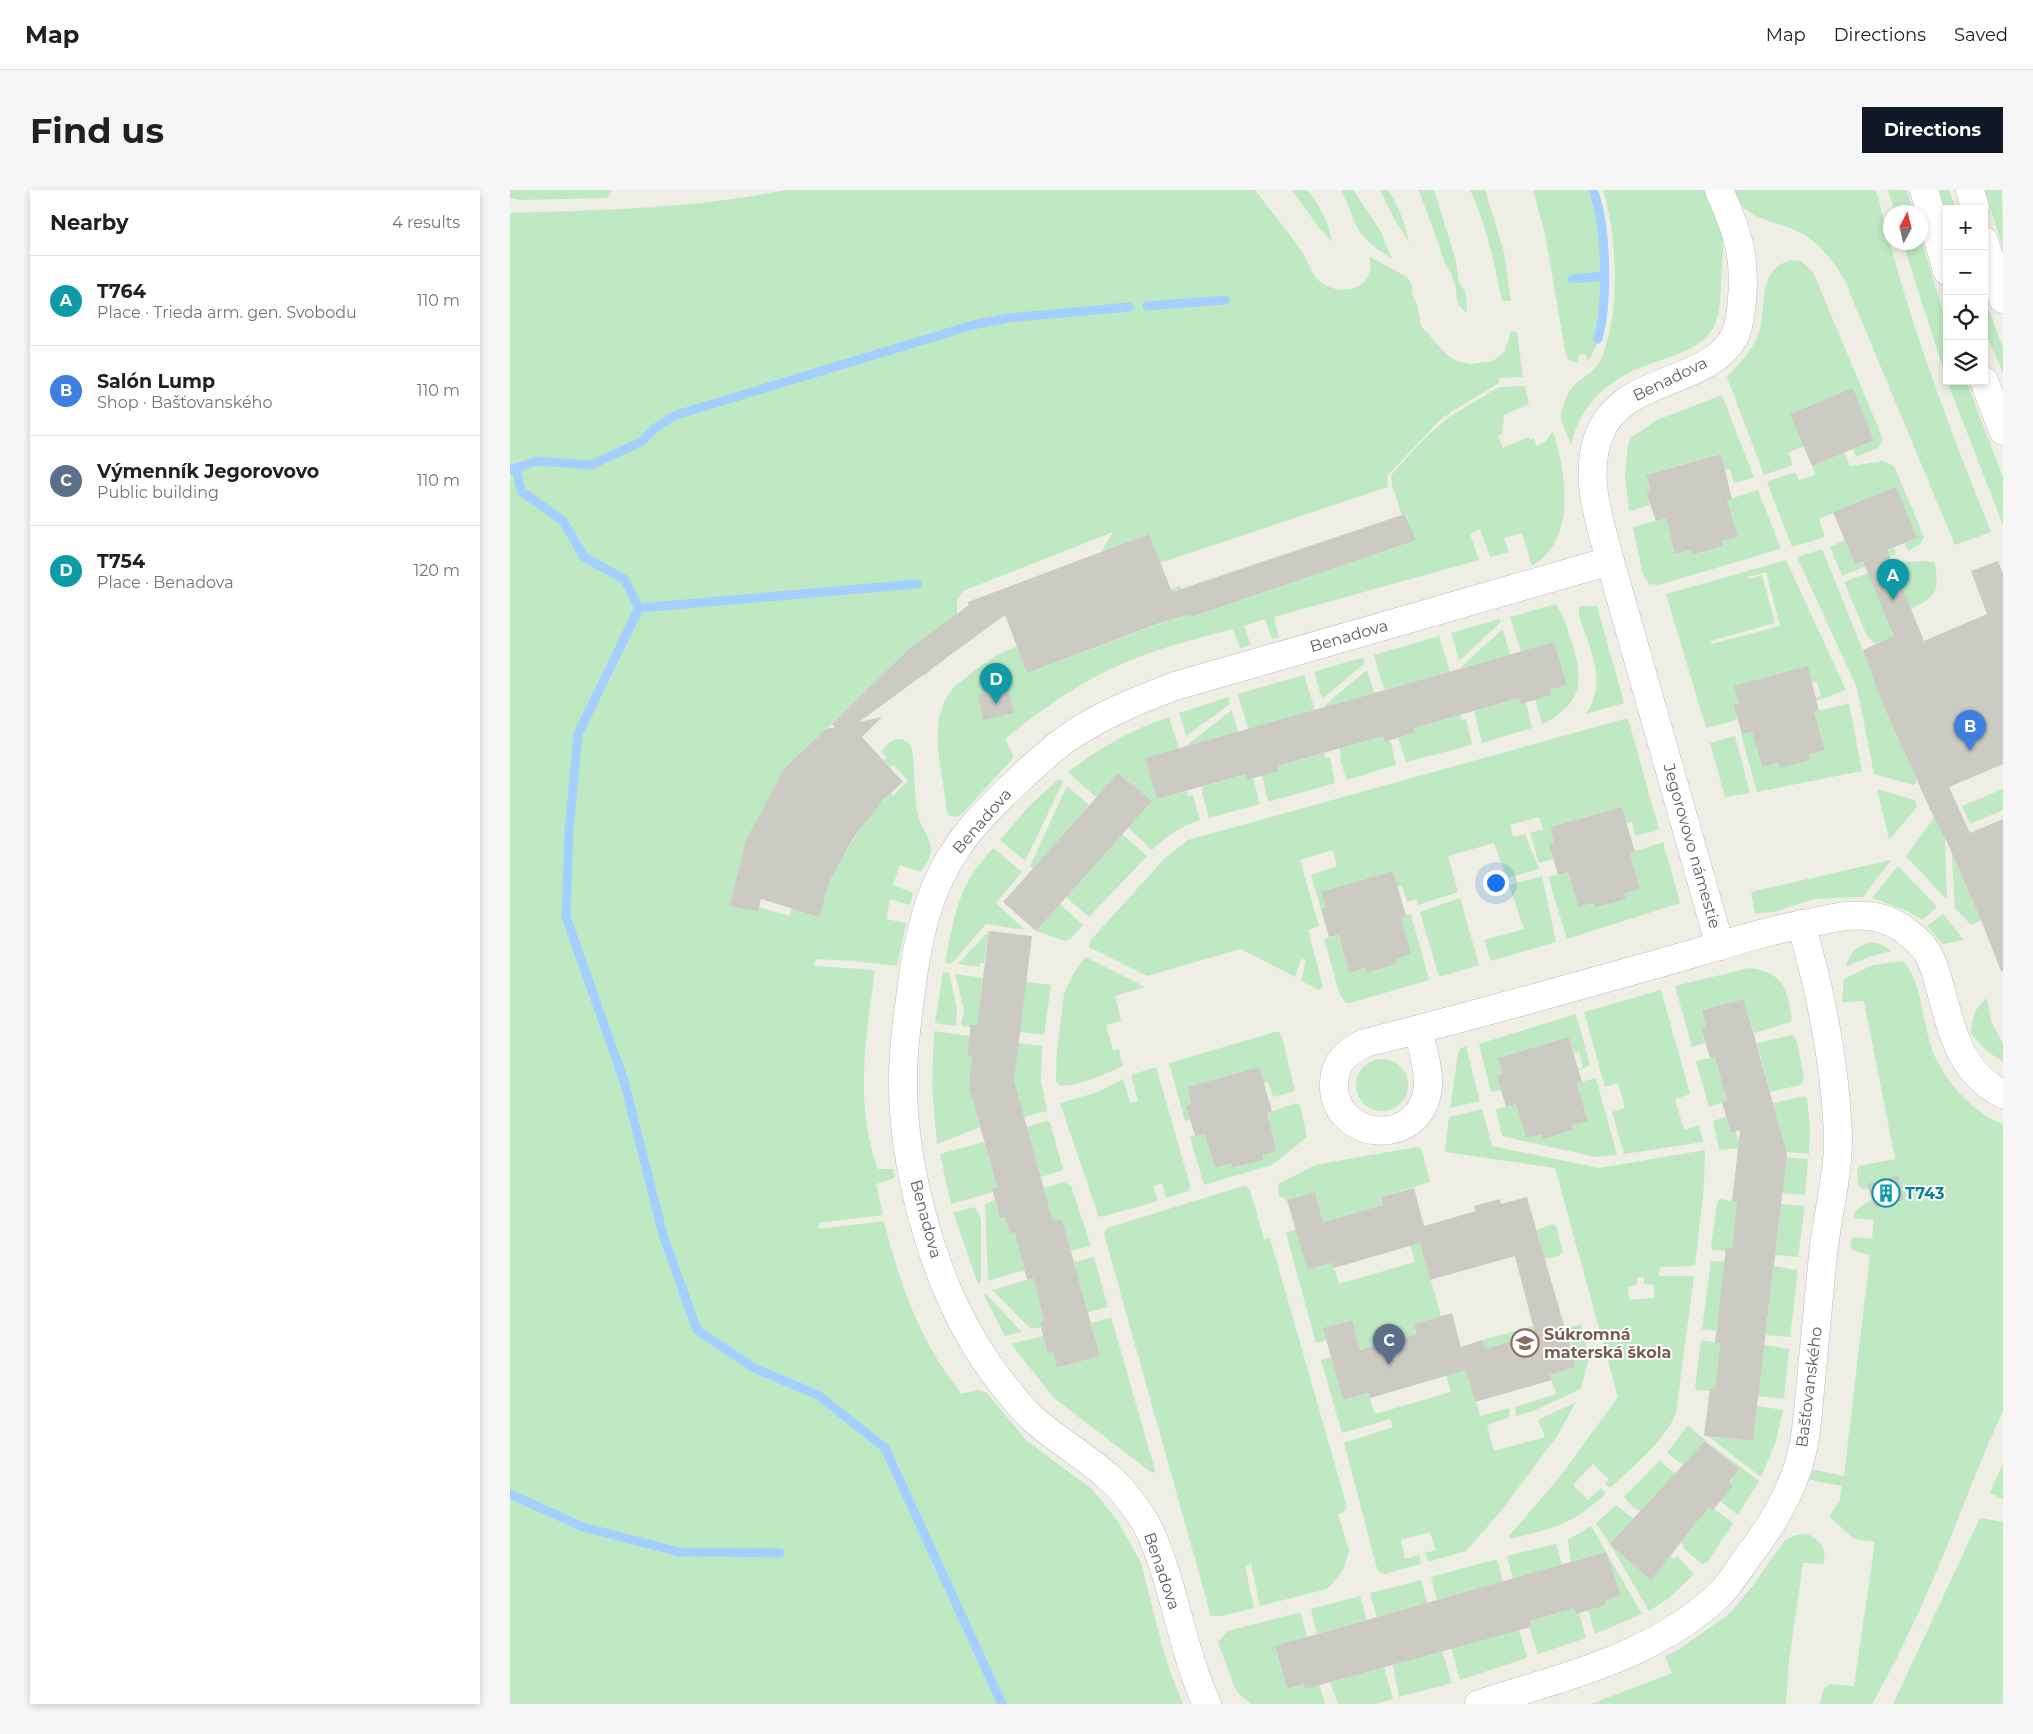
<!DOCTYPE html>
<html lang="en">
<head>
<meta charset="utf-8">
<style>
  body { margin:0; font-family:Montserrat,sans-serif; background:#f6f6f6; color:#202124 }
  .controls { position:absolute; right:15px; top:15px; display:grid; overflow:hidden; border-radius:0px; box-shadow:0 2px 8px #0003 }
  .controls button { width:45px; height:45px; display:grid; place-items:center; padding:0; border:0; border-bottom:1px solid #e0e0e0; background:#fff; color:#202124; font:25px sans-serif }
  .compass { position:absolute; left:1373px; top:15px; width:45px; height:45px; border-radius:50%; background:#fff; box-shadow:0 2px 8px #0003; rotate:7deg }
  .you { position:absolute; left:985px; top:692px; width:18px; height:18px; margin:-12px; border:4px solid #fff; border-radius:50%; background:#1a73e8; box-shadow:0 0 0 8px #1a73e833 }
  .badge { display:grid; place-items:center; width:32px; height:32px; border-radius:50%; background:#111827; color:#fff; font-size:16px; font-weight:700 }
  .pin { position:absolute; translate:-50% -41px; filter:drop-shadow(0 1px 2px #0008) }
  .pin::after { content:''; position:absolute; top:26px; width:18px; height:15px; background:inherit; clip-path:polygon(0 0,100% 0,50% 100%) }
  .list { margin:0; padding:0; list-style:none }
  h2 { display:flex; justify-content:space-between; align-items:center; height:65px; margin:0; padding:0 20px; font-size:21px }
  h2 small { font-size:16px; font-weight:400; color:#757577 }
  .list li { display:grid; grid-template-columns:32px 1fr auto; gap:15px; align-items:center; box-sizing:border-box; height:90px; padding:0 20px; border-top:1px solid #e0e0e0 }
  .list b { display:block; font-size:19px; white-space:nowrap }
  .list p { margin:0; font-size:16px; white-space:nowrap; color:#757577 }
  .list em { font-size:16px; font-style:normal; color:#757577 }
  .icon { flex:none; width:28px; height:28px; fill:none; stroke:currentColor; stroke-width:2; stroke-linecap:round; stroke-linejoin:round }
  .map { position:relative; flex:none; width:1493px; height:1514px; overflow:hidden; border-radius:0px }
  header { display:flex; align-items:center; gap:30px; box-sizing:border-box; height:70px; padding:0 25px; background:#fff; border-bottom:1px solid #e0e0e0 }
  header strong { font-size:24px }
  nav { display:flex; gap:28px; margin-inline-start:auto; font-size:18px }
  .intro { display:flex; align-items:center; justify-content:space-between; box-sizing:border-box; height:120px; padding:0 30px }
  h1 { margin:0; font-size:35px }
  .button { padding:12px 22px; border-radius:0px; background:#111827; color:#fff; font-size:18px; font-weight:700 }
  main { display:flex; gap:30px; padding:0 30px }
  aside { flex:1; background:#fff; border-radius:0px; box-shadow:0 2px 8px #0003 }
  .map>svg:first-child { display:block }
  .green { fill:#bee9c2; fill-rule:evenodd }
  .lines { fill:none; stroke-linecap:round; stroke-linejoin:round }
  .stream { stroke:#a4d0ff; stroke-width:9 }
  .building { fill:#cccbc3 }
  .minor-casing { stroke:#b9bbc1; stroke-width:29 }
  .minor { stroke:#fff; stroke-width:28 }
  .labels { text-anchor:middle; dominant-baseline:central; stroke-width:4; stroke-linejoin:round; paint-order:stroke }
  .street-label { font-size:16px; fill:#5c5f65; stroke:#fff }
  .culture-label { font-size:16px; font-weight:bold; fill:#0d838f; stroke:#fff; text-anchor:start }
  .education-label { font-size:16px; font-weight:bold; fill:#785e54; stroke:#fff; text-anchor:start }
</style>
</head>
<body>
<header>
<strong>Map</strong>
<nav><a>Map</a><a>Directions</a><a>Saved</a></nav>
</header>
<div class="intro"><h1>Find us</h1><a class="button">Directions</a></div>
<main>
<aside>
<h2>Nearby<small>4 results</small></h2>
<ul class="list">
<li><span class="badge" style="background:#0f9aa8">A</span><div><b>T764</b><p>Place · Trieda arm. gen. Svobodu</p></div><em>110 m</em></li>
<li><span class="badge" style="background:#3f7fe0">B</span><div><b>Salón Lump</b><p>Shop · Bašťovanského</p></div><em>110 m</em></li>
<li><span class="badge" style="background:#5c6f8a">C</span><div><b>Výmenník Jegorovovo</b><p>Public building</p></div><em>110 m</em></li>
<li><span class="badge" style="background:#0f9aa8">D</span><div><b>T754</b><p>Place · Benadova</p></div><em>120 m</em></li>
</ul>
</aside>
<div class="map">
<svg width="1493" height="1514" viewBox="0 0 1493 1514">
  <rect width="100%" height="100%" fill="#efeee4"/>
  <!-- green -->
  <g class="green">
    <polygon points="0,0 102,0 98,7 94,8 10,10 0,8"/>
    <path d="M275,0H745C760,20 777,40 792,62C798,70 801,85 809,91C825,104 852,104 860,82C862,77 859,72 860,67L897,87L902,95V104L908,117L911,136L938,166L950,172L961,174L983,171L995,161L1001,141L1007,142L1013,187L989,188V193L941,222L929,231L877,286L878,297L650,373L639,344L591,362L603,342L453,401L447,410V425L425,476L415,486L396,464L292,562L263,661L235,654L219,715L247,722L249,717L279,726L282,718L309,726L318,696L290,688L320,689C338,658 355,627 381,603L383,606L398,591L384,575L380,577L374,570L377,567L371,561C381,551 388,543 401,555C406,578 403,602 408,625C410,637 422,648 421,661C421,668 415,675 411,682L390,675L383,695L403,703L400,715L380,709L376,729L396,733L387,776L345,771L305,769L304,776L365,780C356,846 344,915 368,979H383L385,988L366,994L373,1025L309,1033V1039L374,1031C385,1076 400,1122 423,1162C431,1177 442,1190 451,1204L468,1200L476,1202L517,1251L582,1299L607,1330L631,1373L653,1459L662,1487L673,1514H0V23C92,20 185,19 275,0Z"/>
    <path d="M782,0H797C810,16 819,32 822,52L809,38Z"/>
    <path d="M831,0H843L871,42L882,69C869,60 854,51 847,37C841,25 838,12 831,0Z"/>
    <path d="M870,0H878C890,20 894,30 899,53L884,28Z"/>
    <path d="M908,0H924L946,71L949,92L956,103L957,123C942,111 949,106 944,92C942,84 937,77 934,70C925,47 919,23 908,0Z"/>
    <path d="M960,0H975L994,62L1001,111H992C984,73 977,35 960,0Z"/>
    <path d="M1023,0H1081C1096,34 1092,75 1091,111C1090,123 1090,137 1087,149L1089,151L1080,168L1076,172L1077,165L1069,164L1068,173L1058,170L1056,166L1035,44Z"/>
    <path d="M1093,0H1194C1200,13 1207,25 1211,39C1215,55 1212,75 1211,92C1210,108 1211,126 1202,140C1192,156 1171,163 1154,169C1108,184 1074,204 1061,254C1058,246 1053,237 1051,229C1050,224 1052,219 1054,214C1062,189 1070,194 1085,178C1091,172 1094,162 1096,154C1110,114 1106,40 1093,0Z"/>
    <path d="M1221,0H1366C1375,33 1383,66 1393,99C1418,182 1449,262 1481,342L1445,355L1335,91C1324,72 1311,54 1291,43C1263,29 1236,32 1221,0Z"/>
    <polygon points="1378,0 1397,0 1403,22 1385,22"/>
    <polygon points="1428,0 1439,0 1446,19 1437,19 1437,35"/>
    <polygon points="1475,0 1492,0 1493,59"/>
    <polygon points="1411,49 1437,135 1437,191 1393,53 1410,52"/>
    <path d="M1282,70L1291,71L1303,82L1373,249L1368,258L1346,267L1343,259L1364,249L1343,199L1281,224L1294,256L1278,263L1283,275L1254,285L1217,187C1230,173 1245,158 1250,139C1257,113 1247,78 1282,70Z"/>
    <polygon points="1474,106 1493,158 1493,182 1474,140"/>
    <polygon points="1437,191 1456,191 1493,287 1493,335"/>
    <path d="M1015,196L1019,214L994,225L992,244L988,246L993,258L1018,247L1020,250L1023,248L1027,256L1036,251L1043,241C1056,283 1068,348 1022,376L1012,343L994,348L999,362L980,367L970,339L960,344L969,370L764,427L769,447L762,449L755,429L734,436L741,455L730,458L723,439C692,447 661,455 631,466C580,485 536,515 495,549L504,567L452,624L447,627L439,626L437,623C434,585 416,536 440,502C444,496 452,491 458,486C473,473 488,464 507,456L517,483L665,428L655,401L670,396L681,427L905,350L896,324L892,325L882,295L881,285L915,248L939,227L989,197Z"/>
    <polygon points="1212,205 1244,288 1224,293 1220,279 1215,279 1210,264 1136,285 1141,300 1136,302 1140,315 1119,321 1115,285 1118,254 1122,247 1147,230"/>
    <polygon points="1334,262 1340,276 1373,271 1384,276 1414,347 1410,354 1398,361 1395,353 1407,348 1386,298 1309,329 1315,347 1282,357 1257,292 1281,283 1286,283 1289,290 1305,285 1302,276"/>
    <polygon points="1248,300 1271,359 1148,395 1139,394 1133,385 1123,337 1156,328 1165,364 1181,360 1183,365 1213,356 1212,351 1228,347 1217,310"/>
    <polygon points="1335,350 1345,374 1384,358 1386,364 1332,386 1320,357"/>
    <path d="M1312,359C1344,436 1373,513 1406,589V593L1403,595L1364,584L1347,498L1287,367Z"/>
    <path d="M1276,370L1336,500L1307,511L1306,508L1311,506L1307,492H1302L1298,477L1223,515L1227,530L1196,538L1156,404ZM1256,382L1270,436L1201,454V451L1265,433L1252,385L1239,389L1238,387Z"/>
    <path d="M1416,371L1425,373C1429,403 1428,405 1401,419L1396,459L1382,465L1375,450L1365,454L1357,446L1334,392L1388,372Z"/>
    <path d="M1045,414C1054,426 1058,439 1062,453C1069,478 1075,499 1055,519C1048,525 1041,531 1032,534L1025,509L1040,500L1057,495L1044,453L1011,462L1000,427Z"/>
    <path d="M1070,416H1087L1114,513L1076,524C1098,492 1080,459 1069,426V418Z"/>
    <polygon points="989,429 991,432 949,471 941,443"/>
    <polygon points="993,439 1000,465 951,478 952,476"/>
    <polygon points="929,446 940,482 874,500 864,465"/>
    <polygon points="851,468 853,468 855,473 812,509 805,484 806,481"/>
    <polygon points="857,480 864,503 815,517 815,515"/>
    <polygon points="794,485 805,520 738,539 728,504"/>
    <polygon points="718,507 720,514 676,546 669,523"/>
    <polygon points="1009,508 1016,512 1022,538 972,553 964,521"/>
    <polygon points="1339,513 1352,581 1247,602 1231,544 1242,542 1252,577 1268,573 1270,578 1299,564 1315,560 1304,522"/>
    <polygon points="722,520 728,542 678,556 678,554"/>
    <polygon points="950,525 952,530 956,529 962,555 896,572 888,547 905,542 904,538"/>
    <path d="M659,527L669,559L647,609L677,601L678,606L683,605L690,630C671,636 656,646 642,660L618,637L641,611L609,583L587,608L558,582C588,559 623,539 659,527Z"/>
    <polygon points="1118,528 1148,636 1149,640 1126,646 1122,632 1117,633 1112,617 1040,637 1044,653 1040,654 1043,669 1029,673 1020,643 1033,639 1029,627 1000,635 1003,647 1015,644 1029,679 997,688 984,653 938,666 948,702 908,715 907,709 897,712 892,696 887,697 883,681 812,702 816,717 811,719 801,685 827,676 823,660 790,670 809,736 798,740 813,797 811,799 809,800 791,791 796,770 791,769 785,787 731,759 637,786 579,757 580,751 654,669 678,650"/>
    <polygon points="873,546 875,551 880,549 886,575 837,590 831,573 830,558"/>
    <polygon points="1225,546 1240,603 1215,607 1200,553"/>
    <polygon points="814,563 815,568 820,567 825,593 758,612 752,585 767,576"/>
    <polygon points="736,584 737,589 743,588 750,614 699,628 692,602 693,602 692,597"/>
    <polygon points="549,589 553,592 515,671 490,650 519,616"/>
    <polygon points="557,596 579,615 523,679 520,676"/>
    <polygon points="1367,599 1405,610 1407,617 1379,650"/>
    <polygon points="1493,599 1493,620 1460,634 1452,616"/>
    <polygon points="1431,625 1435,648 1437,710 1396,666 1424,628"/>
    <polygon points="612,644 637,666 579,727 556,707"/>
    <polygon points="1153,652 1170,713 1057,749 1038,687 1058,682 1068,717 1084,713 1086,718 1115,709 1115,704 1130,699 1120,663"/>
    <path d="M483,658L512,682L486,713L515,740L476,734L441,774L435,773C441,744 445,711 462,685C468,675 476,667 483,658Z"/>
    <polygon points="1442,664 1471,730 1461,735 1445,718"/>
    <polygon points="1381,670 1353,707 1304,709 1268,721 1245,724 1241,702"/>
    <polygon points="1388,676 1427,717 1412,730 1397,721 1362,708"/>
    <polygon points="1032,686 1046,752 981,771 974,750 1014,739 999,695"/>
    <polygon points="950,708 969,775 929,787 910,722"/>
    <polygon points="550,714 573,735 560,749 555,751 526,741"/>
    <polygon points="901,724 919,790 840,813 836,813 830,805 814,749 829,745 839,782 855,778 857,783 887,774 885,769 891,727"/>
    <polygon points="1433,724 1454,750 1433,754 1417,736"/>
    <polygon points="479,741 474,773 470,773 469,777 448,774"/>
    <path d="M1361,752L1370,754L1382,761L1358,767L1336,777C1340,762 1346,757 1361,752Z"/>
    <path d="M575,767L635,797L605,806L611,831L596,835L603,860L609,859L613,876C592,885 573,895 551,896L546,892L547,860L554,804L561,788Z"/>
    <path d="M1394,771C1413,797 1412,831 1422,860C1434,890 1462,923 1493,934V1221C1467,1276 1448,1332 1424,1387C1406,1430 1385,1473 1362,1514H1310L1313,1500L1320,1494L1344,1496L1365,1352L1344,1349L1319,1326L1330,1311L1332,1296L1304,1291L1300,1289L1302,1281L1306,1280L1334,1286L1360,1065L1344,1061L1340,1057L1342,1047L1362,1049L1364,1030L1344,1028L1345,1021L1362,1009L1364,1018L1394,1010L1388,985L1353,1000L1348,994L1347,980L1349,976L1385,969L1354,811L1332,812L1334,789L1363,775Z"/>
    <path d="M1239,778C1262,781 1273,788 1279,812C1280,819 1282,826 1281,832L1244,843L1234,809L1192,820L1196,836L1191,838L1195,853L1182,857L1165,796Z"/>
    <polygon points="433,782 439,783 447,819 446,836 425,833"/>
    <polygon points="445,784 473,788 467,835 461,834 461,837 451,836 454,820"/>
    <polygon points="516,792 541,795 534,845 510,842"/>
    <polygon points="1151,800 1180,904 1165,909 1174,940 1189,935 1193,952 1114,964 1102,922 1115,918 1108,893 1095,897 1074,822"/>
    <path d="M1477,808L1481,831L1493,854V872L1477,861L1461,844C1463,826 1463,820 1477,808Z"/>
    <polygon points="1066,824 1080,875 1069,880 1068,879 1073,877 1069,862 1064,863 1059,847 988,868 992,884 987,886 991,900 981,902 969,854"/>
    <polygon points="424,841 460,846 457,866 462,866 461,882 509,853 532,856 531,890 537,921 514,927 462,906 470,937 427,954 422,898"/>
    <polygon points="765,842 769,842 772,846 785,901 763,907 758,892 753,893 749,877 677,897 681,914 680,930 675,931 659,873"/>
    <polygon points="1282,845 1286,848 1294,887 1293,892 1290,895 1260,902 1247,853"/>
    <polygon points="956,856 970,911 940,918 948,864 950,859"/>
    <polygon points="1205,867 1217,911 1199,917 1186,871"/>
    <circle cx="872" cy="895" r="26"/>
    <polygon points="646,877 680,995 679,1001 656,1008 652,993 643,996 648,1011 591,1027 588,1025 550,913 585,903 613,889 620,913 628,911 621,885"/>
    <polygon points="1086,888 1107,965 1086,967 992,946 986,919 1006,914 1016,948 1031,944 1033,949 1063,940 1062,935 1078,930 1067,893"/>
    <polygon points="1295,906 1297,909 1300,938 1299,964 1230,958 1209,960 1203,931 1216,927 1221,943 1226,942 1230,957 1272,946 1263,913"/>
    <polygon points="786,913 790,915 797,947 762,975 694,995 680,947 695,943 705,978 721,973 723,978 752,970 752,965 767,960 757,923"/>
    <path d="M972,919L982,956L1089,978L1195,960L1194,995L1185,1076L1150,1077L1149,1086H1184L1166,1223C1155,1251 1122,1277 1100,1298L1095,1293L1099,1289L1083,1274L1063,1295L1078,1310L1091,1298L1096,1303C1063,1335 1045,1337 1002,1349L999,1346L1049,1288L1108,1207L1045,978L935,962L939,927ZM1127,1087H1134V1094L1144,1095V1108L1119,1110L1118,1097L1127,1095Z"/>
    <polygon points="536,931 540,932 553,980 531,987 516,937"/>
    <polygon points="474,952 487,997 482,998 483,1002 441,1014 430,964"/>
    <polygon points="906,957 910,958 912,961 920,992 871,1007 873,1015 813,1032 805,1002 777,1010 769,1006 768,994 805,975"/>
    <polygon points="1233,964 1298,969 1295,1005 1272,1003"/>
    <polygon points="553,992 561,996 581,1056 561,1061 552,1029 543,1031 534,998"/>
    <polygon points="733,996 737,997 740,1000 754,1049 760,1048 837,1317 834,1322 828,1324 839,1360 834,1378 823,1393 817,1399 750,1416 741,1374 735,1376 744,1418 712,1426 701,1426 594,1044 597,1038"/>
    <polygon points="1211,1009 1227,1012 1222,1058 1217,1058 1216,1061 1203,1060 1201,1057 1207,1012"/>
    <polygon points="485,1010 490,1028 495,1027 509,1040 515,1080 478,1091 475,1014"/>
    <polygon points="898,1010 931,1126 904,1134 907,1144 850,1160 841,1130 814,1138 817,1150 806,1153 776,1043 786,1039 797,1080 822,1073 829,1094 905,1072 888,1013"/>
    <polygon points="1271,1014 1295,1016 1288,1067 1265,1065"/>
    <polygon points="465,1017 471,1029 471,1093 468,1094 443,1022"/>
    <polygon points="1042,1034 1046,1036 1053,1062 1049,1066 1034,1069 1027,1040"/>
    <polygon points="584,1067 598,1117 578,1122 564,1072"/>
    <polygon points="1201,1071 1215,1072 1206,1141 1192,1139"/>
    <polygon points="1264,1076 1288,1080 1280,1147 1256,1145"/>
    <polygon points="523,1088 534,1130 530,1132 531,1137 521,1139 482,1100"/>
    <polygon points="475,1103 512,1142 495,1146 474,1106"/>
    <polygon points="601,1127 645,1280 644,1283 641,1282 544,1208 501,1154 533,1146 538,1162 543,1161 548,1178 590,1166 581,1133"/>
    <polygon points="1071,1134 1079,1167 1071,1199 1023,1221 1006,1226 1005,1217 1046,1204 1040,1185 1066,1177 1055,1139"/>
    <polygon points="1024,1136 1026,1144 975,1159 972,1150"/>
    <polygon points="924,1140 952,1165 970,1226 999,1218 1000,1227 977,1235 984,1261 1035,1247 1028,1230 1066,1212 1047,1246 991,1321 956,1361 918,1372 915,1363 926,1360 920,1342 891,1350 895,1369 909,1365 911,1374 875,1384 870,1382 867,1378 834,1253 883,1237 880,1229 832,1243 811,1170 822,1167 833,1210 858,1203 865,1224 941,1202"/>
    <polygon points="1191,1150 1210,1153 1205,1199 1200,1198 1199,1201 1187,1200 1185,1197"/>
    <polygon points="1254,1155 1279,1159 1274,1209 1248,1206"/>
    <polygon points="1247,1216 1273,1220 1266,1251 1251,1287 1199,1247 1243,1251"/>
    <polygon points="1178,1235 1196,1251 1249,1291 1228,1325 1210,1311 1222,1296 1219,1292 1229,1279 1196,1251 1173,1275 1157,1263"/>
    <polygon points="1150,1270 1160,1280 1166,1283 1131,1321 1124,1318 1114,1307"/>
    <polygon points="1493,1273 1493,1309 1480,1303"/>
    <polygon points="1106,1315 1124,1329 1141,1390 1160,1366 1164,1369 1167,1366 1184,1384 1159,1408 1139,1421 1100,1354 1086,1333"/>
    <polygon points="1199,1317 1203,1320 1204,1319 1223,1333 1197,1373 1192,1374 1173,1358 1174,1356 1171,1353"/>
    <polygon points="1470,1328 1493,1332 1493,1514 1383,1514"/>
    <polygon points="1081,1336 1132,1424 1085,1444 1078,1420 1096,1415 1095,1410 1111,1405 1096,1362 1061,1372 1058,1350"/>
    <path d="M1297,1344C1312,1351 1316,1358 1314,1374L1293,1373L1279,1471L1276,1514H1081L1162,1483L1155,1466L1168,1460L1219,1424L1241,1398L1275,1350L1286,1345Z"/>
    <polygon points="1046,1354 1052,1375 1003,1389 997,1366"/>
    <polygon points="987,1369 993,1392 927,1410 921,1387"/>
    <polygon points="911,1390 918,1413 867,1428 860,1403"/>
    <polygon points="850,1406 857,1430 807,1444 801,1419"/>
    <polygon points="1064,1418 1066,1423 1069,1423 1076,1448 1028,1464 1019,1437 1021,1436 1020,1431"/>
    <polygon points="790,1422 797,1447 765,1457 777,1499 793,1494 795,1499 810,1495 815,1514 741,1514 729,1504 724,1496 708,1452 718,1441"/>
    <polygon points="1009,1439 1017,1468 950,1490 941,1458"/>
    <polygon points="932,1460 942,1493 889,1507 883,1475"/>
    <polygon points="874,1477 883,1509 865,1514 828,1514 820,1492"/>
  </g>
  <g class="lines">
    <!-- stream -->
    <g class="stream">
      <path d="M1083,0C1097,35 1098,113 1088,149"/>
      <polyline points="1062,89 1094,86"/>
      <polyline points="637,116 715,110"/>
      <polyline points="6,278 11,301 53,331 74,367 115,390 129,418"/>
      <polyline points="0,280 27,271 81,275 131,252 145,238 166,225 463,135 498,128 619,117"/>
      <polyline points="129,418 68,544 59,641 56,727 114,891 154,1048 187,1140 244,1178 308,1205 375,1258 492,1514"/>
      <polyline points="129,418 407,394"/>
      <polyline points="0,1304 73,1337 169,1362 270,1363"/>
    </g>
  </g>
  <!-- building -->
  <g class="building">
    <polygon points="1343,198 1364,250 1302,276 1280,224"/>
    <polygon points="1211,264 1222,309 1217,310 1228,347 1212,351 1213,356 1182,365 1181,360 1165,364 1156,328 1146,331 1136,302 1141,300 1136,285"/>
    <polygon points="1386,297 1407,348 1377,360 1414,451 1477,424 1461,381 1488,371 1493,384 1493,574 1439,597 1460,643 1493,629 1493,781 1491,781 1471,730 1437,652 1419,617 1372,512 1353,460 1384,446 1353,371 1345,374 1323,322"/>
    <polygon points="895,324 906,350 681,427 680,424 650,433 517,483 495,425 349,532 372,527 352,547 393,592 373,610 344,647 320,690 309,727 251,709 248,722 219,716 236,650 275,578 316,539 325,537 322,534 399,459 459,415 458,412 639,344 662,402"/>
    <polygon points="1044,452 1057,495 1040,500 1041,505 1011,514 1009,508 904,538 905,542 875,552 873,546 767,576 768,581 737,590 736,584 647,609 635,568"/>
    <polygon points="1298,476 1309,521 1304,522 1315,560 1299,564 1300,570 1270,578 1268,573 1252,577 1242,542 1232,544 1223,514 1229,513 1224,496"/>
    <polygon points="498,498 504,523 473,530 468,505"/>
    <polygon points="608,583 642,611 526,741 493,712"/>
    <polygon points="1112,617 1125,662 1120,663 1130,699 1114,704 1116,709 1085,718 1084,713 1068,717 1058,682 1048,685 1039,654 1044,653 1040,637"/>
    <polygon points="883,681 896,726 891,727 901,764 885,769 887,774 857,783 855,778 839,783 829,745 819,747 811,719 816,717 811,702"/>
    <polygon points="479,741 522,746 504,891 543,1031 552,1029 590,1166 547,1178 543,1161 538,1163 533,1146 530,1132 534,1130 523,1088 517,1090 505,1042 500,1044 495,1027 490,1028 482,998 487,997 459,897 462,866 457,866 461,834 467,835"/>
    <polygon points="1234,809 1277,964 1243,1251 1194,1246 1200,1198 1205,1199 1210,1153 1205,1153 1216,1058 1222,1058 1227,1012 1222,1012 1230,940 1221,943 1212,912 1217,911 1205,867 1200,868 1191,838 1196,836 1192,820"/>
    <polygon points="1059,847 1072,892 1067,893 1078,931 1062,935 1063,940 1033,949 1031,944 1016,948 1006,914 996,917 987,886 992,884 988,868"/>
    <polygon points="749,877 762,921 757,923 767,961 752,965 753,970 722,978 721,973 705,978 695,944 685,946 676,916 681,914 677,897"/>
    <polygon points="1388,985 1394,1010 1364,1018 1357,994"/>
    <polygon points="904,998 914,1036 966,1021 964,1016 990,1009 991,1014 1017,1007 1066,1177 1040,1185 1042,1190 965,1212 956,1180 860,1208 858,1203 833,1210 813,1138 842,1130 850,1160 907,1144 904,1134 942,1123 951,1157 972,1150 975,1159 1025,1144 1005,1066 920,1090 910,1053 824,1078 822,1073 797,1080 777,1010 805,1002 813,1032 873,1015 871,1007"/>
    <polygon points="1195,1251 1229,1279 1219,1292 1223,1296 1203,1320 1199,1317 1141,1390 1100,1354"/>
    <polygon points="1096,1362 1111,1405 1095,1410 1096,1415 1066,1424 1064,1418 1020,1431 1021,1437 795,1499 793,1494 777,1499 765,1456"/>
  </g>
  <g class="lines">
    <!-- minor casing -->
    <g class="minor-casing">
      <g id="minor">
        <polyline points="1414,0 1437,81"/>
        <polyline points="1460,0 1465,19"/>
        <polyline points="1474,51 1493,109"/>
        <polyline points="1474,191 1493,241"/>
        <polyline points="1100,371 1210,756"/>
        <path d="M908,840C912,858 919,877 918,896C913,960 821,952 824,892C825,871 838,861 855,853C960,827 1064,797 1168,768C1213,755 1258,740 1304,732C1315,730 1326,727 1337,726C1357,724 1376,727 1392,738C1401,745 1411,752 1417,762C1424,773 1427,787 1431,801C1442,842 1451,884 1493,904"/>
        <path d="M697,1514C676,1469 668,1419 652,1372C647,1359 643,1345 635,1332C625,1316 611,1297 596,1285C572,1264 545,1249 522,1228C504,1211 474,1171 462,1149C420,1078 392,970 393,888C393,859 397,830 401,801C407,753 417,702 445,661C459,638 479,619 498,600C517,582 537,562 559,547C591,525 628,510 665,496L1100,371C1090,331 1074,290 1088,248C1110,183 1201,198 1226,143C1230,133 1231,121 1232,110C1236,64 1227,41 1209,0"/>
        <path d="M969,1514C1053,1487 1144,1467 1210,1404C1220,1394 1228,1381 1236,1369C1258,1341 1277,1311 1288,1277C1297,1249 1298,1219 1301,1190C1305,1148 1309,1107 1313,1065C1317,1025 1329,984 1328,944C1325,873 1311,802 1291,734"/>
      </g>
    </g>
    <!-- minor -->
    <use href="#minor" class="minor"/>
  </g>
  <!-- icons -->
  <defs>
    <g id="building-ring" transform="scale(1.4375)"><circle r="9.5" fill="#fff" stroke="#0f9aa8" stroke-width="1.5"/><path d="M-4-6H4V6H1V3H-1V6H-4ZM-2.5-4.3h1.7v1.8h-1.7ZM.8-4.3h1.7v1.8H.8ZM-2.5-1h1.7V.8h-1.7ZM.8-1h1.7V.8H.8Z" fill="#0f9aa8"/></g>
    <g id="school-ring" transform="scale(1.4375)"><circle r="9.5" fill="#fff" stroke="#8d6e63" stroke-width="1.5"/><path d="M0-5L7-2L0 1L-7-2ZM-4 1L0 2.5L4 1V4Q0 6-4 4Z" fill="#8d6e63"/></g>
  </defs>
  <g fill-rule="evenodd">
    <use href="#building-ring" x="1376" y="1003"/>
    <use href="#school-ring" x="1015" y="1153"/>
  </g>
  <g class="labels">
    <!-- street labels -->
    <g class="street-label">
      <text transform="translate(1160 189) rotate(-26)">Benadova</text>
      <text transform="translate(839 446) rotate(-16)">Benadova</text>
      <text transform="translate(472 631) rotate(-49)">Benadova</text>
      <text transform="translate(1182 656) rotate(74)">Jegorovovo námestie</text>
      <text transform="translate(416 1029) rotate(75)">Benadova</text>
      <text transform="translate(1299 1197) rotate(-83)">Bašťovanského</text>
      <text transform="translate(652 1381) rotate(71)">Benadova</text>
    </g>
    <!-- culture labels -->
    <g class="culture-label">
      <text x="1395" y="1003">T743</text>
    </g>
    <!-- education labels -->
    <g class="education-label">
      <text x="1034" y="1144">Súkromná<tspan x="1034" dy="18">materská škola</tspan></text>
    </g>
  </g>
</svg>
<div class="controls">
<button>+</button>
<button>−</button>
<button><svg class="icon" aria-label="locate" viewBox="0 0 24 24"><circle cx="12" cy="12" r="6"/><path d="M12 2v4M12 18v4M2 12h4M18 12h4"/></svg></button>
<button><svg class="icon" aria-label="layers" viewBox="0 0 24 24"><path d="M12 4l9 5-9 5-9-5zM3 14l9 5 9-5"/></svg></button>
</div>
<svg class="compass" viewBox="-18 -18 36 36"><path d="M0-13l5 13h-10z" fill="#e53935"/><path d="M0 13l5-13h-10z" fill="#757577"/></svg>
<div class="you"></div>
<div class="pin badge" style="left:1383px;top:410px;background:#0f9aa8">A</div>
<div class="pin badge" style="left:1460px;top:561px;background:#3f7fe0">B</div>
<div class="pin badge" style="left:879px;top:1175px;background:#5c6f8a">C</div>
<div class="pin badge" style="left:486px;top:514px;background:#0f9aa8">D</div>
</div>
</main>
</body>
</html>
